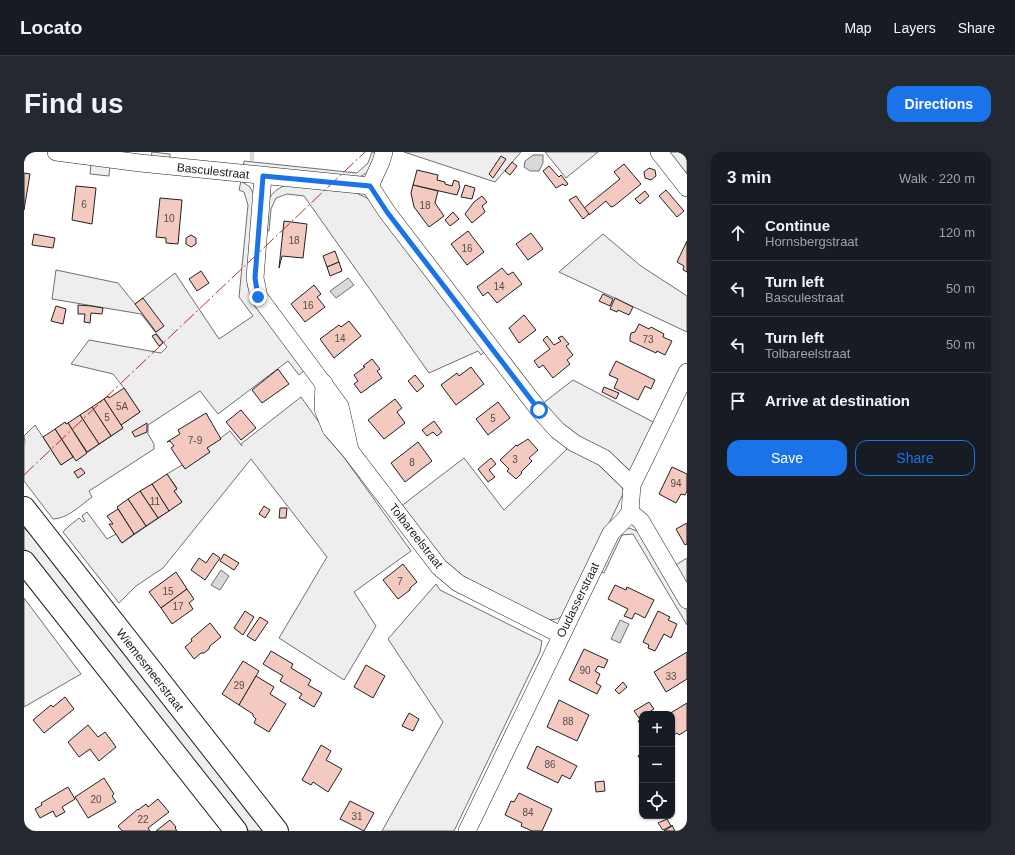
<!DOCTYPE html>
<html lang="en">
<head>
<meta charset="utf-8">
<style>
  body { margin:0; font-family:Helvetica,sans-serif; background:#242831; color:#f1f3f6 }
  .controls { position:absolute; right:12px; bottom:12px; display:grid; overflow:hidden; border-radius:8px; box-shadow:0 1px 3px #0004 }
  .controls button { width:36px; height:36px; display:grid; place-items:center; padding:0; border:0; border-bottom:1px solid #363941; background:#171b24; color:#f1f3f6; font:20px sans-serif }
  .stop { position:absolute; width:12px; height:12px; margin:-9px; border:3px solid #1a73e8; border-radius:50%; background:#fff }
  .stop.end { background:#1a73e8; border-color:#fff; box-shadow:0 1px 4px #0008 }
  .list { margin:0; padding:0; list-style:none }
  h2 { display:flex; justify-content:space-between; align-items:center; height:52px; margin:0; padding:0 16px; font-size:17px }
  h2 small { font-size:13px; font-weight:400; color:#9ea1a6 }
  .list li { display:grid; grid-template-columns:26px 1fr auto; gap:12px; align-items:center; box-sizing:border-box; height:56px; padding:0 16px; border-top:1px solid #363941 }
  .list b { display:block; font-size:15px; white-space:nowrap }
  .list p { margin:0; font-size:13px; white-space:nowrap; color:#9ea1a6 }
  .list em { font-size:13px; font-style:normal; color:#9ea1a6 }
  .actions { display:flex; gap:8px; padding:12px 16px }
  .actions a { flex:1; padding:9px 0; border:1px solid #1a73e8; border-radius:12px; text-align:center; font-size:14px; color:#1a73e8 }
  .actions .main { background:#1a73e8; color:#fff }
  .icon { flex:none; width:22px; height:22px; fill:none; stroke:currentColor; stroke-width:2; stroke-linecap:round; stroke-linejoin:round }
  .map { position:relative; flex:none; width:663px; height:679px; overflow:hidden; border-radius:12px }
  header { display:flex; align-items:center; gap:24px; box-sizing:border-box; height:56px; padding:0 20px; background:#171b24; border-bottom:1px solid #363941 }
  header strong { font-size:19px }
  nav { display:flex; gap:22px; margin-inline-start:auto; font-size:14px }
  .intro { display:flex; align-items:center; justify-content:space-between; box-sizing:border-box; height:96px; padding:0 24px }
  h1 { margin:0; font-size:28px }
  .button { padding:10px 18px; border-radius:12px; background:#1a73e8; color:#fff; font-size:14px; font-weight:700 }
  main { display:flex; gap:24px; padding:0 24px }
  aside { flex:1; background:#171b24; border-radius:12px; box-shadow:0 1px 3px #0004 }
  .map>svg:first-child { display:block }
  .green { fill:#eee; stroke:#6f6f6f }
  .water { fill:#d9d9d9; stroke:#6f6f6f }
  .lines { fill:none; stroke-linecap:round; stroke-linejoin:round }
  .stream { stroke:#d9d9d9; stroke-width:4.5 }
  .building { fill:#f3c9c0; stroke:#222 }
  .minor-casing { stroke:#222; stroke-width:18 }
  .major-casing { stroke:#222; stroke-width:24 }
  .minor { stroke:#fff; stroke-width:17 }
  .major { stroke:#fff; stroke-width:22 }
  .power { stroke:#c62828; stroke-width:1; stroke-dasharray:14 3 2 3; stroke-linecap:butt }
  .route { stroke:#1a73e8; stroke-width:5 }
  .labels { text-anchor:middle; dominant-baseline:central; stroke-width:3; stroke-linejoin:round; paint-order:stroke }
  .number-label { font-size:10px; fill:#564c4a }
  .street-label { font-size:12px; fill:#222; stroke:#fff }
</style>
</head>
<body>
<header>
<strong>Locato</strong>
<nav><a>Map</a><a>Layers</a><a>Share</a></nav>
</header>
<div class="intro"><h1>Find us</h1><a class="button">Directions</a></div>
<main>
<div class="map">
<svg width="663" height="679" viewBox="0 0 663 679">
  <rect width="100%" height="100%" fill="#fff"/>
  <!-- green -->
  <g class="green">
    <polygon points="128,0 146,2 146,8 127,6"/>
    <path d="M348,0H353C347,16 347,21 330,27L219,16L220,9L333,21L344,11Z"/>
    <polygon points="380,0 497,0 471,30"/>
    <polygon points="521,0 574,0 542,26"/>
    <polygon points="644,0 663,0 663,24"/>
    <polygon points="67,12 86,13 85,24 66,22"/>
    <path d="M217,29L226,35L232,47L224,135L231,154L281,218L275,223L264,209L194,262L176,239L124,273V282L130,292V297L65,339L68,345C57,353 43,367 29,367L0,329V292L1,290L0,284L11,273L37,313L50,304L52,308L63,301L61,297L64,300L99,276L97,273L116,260L100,236L89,222L47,212L65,188L137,201L143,195L117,162L28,147L32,118L94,131L111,152L151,121L195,187L229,164L215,145L224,53L220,40L215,38Z"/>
    <path d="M264,32L328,39L343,46L350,53L462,198L457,203L454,199L405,221L280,44L263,42L252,46L247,57L245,79L241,78C243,55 239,42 264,32Z"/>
    <polygon points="579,82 617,114 663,144 663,180 535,120"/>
    <polygon points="549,228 633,272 606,322 552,286 518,252"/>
    <polygon points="277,245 387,399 330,440 352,474 320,528 255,486 303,405 227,307 139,416 112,434 95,451 39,380 45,374 55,366 59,370 61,369 58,364 63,360 83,387 92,382 98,391 158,350 150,339 153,336 143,322 158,313 161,316 186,300 183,296 206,279 218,294 217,292"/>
    <path d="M545,295C562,304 594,319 600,340L541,463L533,467L525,468L431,424L376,355L440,306L480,358Z"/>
    <polygon points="0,376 7,383 240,679 225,679 66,480 0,396"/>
    <polygon points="605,376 613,379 618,383 663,459 663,473 609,382 598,383 580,421 575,419 595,380"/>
    <polygon points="663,406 663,437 650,414"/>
    <polygon points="412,432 416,438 518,489 516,500 430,679 358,679 419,570 364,487"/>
    <polygon points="0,446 57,522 0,555"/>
  </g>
  <!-- water -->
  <g class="water">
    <polygon points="509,3 519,3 519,11 515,19 506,19 500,15 501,9"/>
    <polygon points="324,126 330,133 312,146 306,139"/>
    <polygon points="197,418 205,424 196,438 187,433"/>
    <polygon points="596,468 605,472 596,491 587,487"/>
  </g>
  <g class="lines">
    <!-- stream -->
    <polyline class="stream" points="228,7 228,0"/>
  </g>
  <!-- building -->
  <g class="building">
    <polygon points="477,4 482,7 469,26 465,22"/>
    <polygon points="488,10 493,14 486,23 481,19"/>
    <polygon points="600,12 617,32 590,54 587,55 582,49 565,63 560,56 596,27 590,20"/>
    <polygon points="525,14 535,25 537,23 544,32 541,34 539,32 532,36 519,19"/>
    <polygon points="625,16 631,18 632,24 627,28 621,26 620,20"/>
    <polygon points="393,18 414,23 413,28 421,30 421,32 428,34 430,28 435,30 435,33 436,34 433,43 389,33"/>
    <polygon points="0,21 6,22 0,58"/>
    <polygon points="389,33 414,39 411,51 420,64 405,75 390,55 387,41"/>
    <polygon points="441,33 451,36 448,47 437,45"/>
    <polygon points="52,34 72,36 68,72 48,68"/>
    <polygon points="642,38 660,59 653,65 635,44"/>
    <polygon points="621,39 625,44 616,52 611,47"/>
    <polygon points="458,44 463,50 458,54 461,60 448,71 441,62 450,50"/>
    <polygon points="552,44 565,62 559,67 545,48"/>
    <polygon points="136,46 158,48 154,92 142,91 142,86 132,85"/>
    <polygon points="429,60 435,67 426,74 421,68"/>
    <polygon points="260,69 283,72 279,106 258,104 255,116"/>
    <polygon points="444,79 460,100 443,113 427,92"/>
    <polygon points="507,81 519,97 504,108 492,92"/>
    <polygon points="10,82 31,86 29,96 8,93"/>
    <polygon points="167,83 172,86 172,92 167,95 162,92 162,86"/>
    <polygon points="663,89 663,120 659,118 660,114 653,110"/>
    <polygon points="311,99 315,110 303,115 299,104"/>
    <polygon points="315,110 318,119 306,124 303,115"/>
    <polygon points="478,116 484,123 489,120 498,132 473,151 464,140 459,144 453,135"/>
    <polygon points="177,119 185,131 173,139 165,127"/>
    <polygon points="290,133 297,142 293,145 301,155 281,170 267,152"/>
    <polygon points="579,142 589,147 586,154 575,149"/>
    <polygon points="119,146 140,174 132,180 111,152"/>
    <polygon points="591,146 609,155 605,163 594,158 593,160 586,157"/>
    <polygon points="54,153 67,154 79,156 78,162 67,161 66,171 60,170 61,162 54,162"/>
    <polygon points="32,154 42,157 39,172 27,169"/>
    <polygon points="500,163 512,178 495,191 485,176"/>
    <polygon points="325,169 337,184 310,206 296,187 315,173 317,175"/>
    <polygon points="615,172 625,177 627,175 640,182 639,185 648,189 641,203 633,199 632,201 606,189 606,185 607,181 611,180"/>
    <polygon points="132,182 139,191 135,194 128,184"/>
    <polygon points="523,184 530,193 537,189 534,186 538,184 545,192 542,194 549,203 543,208 546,212 529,226 519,213 515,216 510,209 526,197 519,188"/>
    <polygon points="348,207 356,217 353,219 358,226 337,241 330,232 334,229 330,223 341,215 339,214"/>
    <polygon points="592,209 631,228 627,237 621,234 614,248 590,236 594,227 585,223"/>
    <polygon points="447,215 460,232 432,253 417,233 433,221 435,224"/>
    <polygon points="254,217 265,232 238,251 228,238"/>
    <polygon points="391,223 400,234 393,240 384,229"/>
    <polygon points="580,235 595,241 592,247 578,240"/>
    <polygon points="100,236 116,260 97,273 80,247 84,244 85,246"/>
    <polygon points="80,247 99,276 87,284 68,255"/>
    <polygon points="371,247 378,256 373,260 381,271 360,287 344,268"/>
    <polygon points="474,250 486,266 464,283 452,267"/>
    <polygon points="68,255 87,284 75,292 56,263"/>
    <polygon points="217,258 232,276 217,288 202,270"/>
    <polygon points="182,261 197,287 183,296 186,300 161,317 147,296 150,294 146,289 143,290 156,282 154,278"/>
    <polygon points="56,263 75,292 63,300 44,271"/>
    <polygon points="410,269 418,280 413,284 409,280 403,284 398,278"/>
    <polygon points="41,270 42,272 44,271 63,301 52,309 31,277"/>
    <polygon points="123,271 123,280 111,285 108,280"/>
    <polygon points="31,277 49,305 37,313 19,285"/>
    <polygon points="504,287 514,298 505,306 508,309 497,320 498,321 492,327 483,319 485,317 476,308 492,293 493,294"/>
    <polygon points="394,290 408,309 381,330 367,311"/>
    <polygon points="467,306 472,312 465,318 471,325 464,330 454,317"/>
    <polygon points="648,315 663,322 663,339 661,343 657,342 652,351 635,342"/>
    <polygon points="57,316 61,321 54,326 50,320"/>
    <polygon points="143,322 153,337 150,339 158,350 145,359 128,332"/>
    <polygon points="128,332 145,359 134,366 116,339"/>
    <polygon points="116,339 134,366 122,374 104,347"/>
    <polygon points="104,347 122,374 110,382 93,355"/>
    <polygon points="240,354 246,358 241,366 235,362"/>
    <polygon points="256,356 263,356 262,366 255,366"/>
    <polygon points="94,357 110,382 98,391 85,372 89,372 83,364"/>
    <polygon points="663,371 663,392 661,393 652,377"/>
    <polygon points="189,401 196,406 181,428 167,418 175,406 182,411"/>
    <polygon points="200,402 215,411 210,418 196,409"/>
    <polygon points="379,412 393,430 386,436 386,438 374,447 359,428"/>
    <polygon points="152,420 163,437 137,456 125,440"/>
    <polygon points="591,433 602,438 603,435 630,448 621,466 611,461 608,467 600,464 604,457 584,447"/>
    <polygon points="163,437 170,447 165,451 169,457 148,472 137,456"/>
    <polygon points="221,459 230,465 219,483 210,476"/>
    <polygon points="634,459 646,465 644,468 653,472 647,486 640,482 631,499 624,496 625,493 619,490"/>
    <polygon points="236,465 244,470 231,489 223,484"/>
    <polygon points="186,471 197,485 186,494 185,497 180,501 177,501 170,507 161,495 168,489 167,487"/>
    <polygon points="560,497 584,508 580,516 574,514 571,519 576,522 572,531 577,534 573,542 545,528"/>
    <polygon points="247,499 269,512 267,516 287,528 284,533 298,541 290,555 275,546 278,542 256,529 259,524 239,512"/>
    <polygon points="663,500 663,527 642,540 630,520"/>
    <polygon points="219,509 235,519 215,553 198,542"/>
    <polygon points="342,513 361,524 349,546 330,535"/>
    <polygon points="232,524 250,535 246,542 262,552 245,580 230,571 232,567 229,564 229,562 215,553"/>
    <polygon points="599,530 603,535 595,542 591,538"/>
    <polygon points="41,545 50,557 20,581 9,568 27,553 29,555"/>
    <polygon points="535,548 565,563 553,589 523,575"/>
    <polygon points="625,550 630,557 622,562 618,562 618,564 615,566 610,559"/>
    <polygon points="663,551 663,578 655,583 653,581 648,584 648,562 645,562"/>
    <polygon points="385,561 395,567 389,579 378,574"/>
    <polygon points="618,567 618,575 614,569"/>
    <polygon points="64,573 74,585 81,580 92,595 75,609 66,597 55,605 44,590"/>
    <polygon points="297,593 307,599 302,608 318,617 304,640 289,630 287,633 278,628"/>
    <polygon points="513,594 553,614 546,627 538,623 534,631 503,616"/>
    <polygon points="618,601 618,610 614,604"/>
    <polygon points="80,626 90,642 88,644 92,650 64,666 51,645"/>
    <polygon points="580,629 581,639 572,640 571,630"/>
    <polygon points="44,635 51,647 38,655 41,660 32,665 29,659 16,666 11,657 18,653 17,651"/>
    <polygon points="495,641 528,657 518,679 508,679 497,674 498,671 481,663 487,649 490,650"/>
    <polygon points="134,647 145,660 124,676 126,679 98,679 94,674 114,657 114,658 122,652 124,655"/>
    <polygon points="326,649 350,661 340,679 316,667"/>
    <polygon points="643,667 647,674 639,678 634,671"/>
    <polygon points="146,668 152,675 151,676 153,679 132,679"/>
    <polygon points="648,673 651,679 640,679 648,674"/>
  </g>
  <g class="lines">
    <!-- minor casing -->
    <g class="minor-casing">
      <g id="minor">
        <polyline points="32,0 116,11 346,34"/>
        <polyline points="635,0 663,36"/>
        <polyline points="239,24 231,126 235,145 316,254 326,298"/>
        <polyline points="346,34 363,60 515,258 533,278 550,291 580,306 608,333"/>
        <polyline points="346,34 357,10 360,0"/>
        <polyline points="300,231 299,257 307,277 327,300 415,415 434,431 537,483"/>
        <polyline points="606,360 617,369 663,448"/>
        <polyline points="443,679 587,381 601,367 606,360 608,333 663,220"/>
      </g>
    </g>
    <!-- major casing -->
    <g class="major-casing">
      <g id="major">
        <polyline points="0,356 253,679"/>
        <polyline points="0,410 212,679"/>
      </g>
    </g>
    <!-- minor -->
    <use href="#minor" class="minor"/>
    <!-- major -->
    <use href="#major" class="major"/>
    <!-- power -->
    <polyline class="power" points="0,323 341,0"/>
  </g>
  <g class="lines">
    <!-- route -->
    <polyline class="route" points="234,145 231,126 239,24 346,34 363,60 515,258"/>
  </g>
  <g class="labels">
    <!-- number labels -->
    <g class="number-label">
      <text x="60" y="52">6</text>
      <text x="401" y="53">18</text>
      <text x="145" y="66">10</text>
      <text x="270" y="88">18</text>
      <text x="443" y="96">16</text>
      <text x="475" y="134">14</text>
      <text x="284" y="153">16</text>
      <text x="316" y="186">14</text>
      <text x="624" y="187">73</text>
      <text x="98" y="254">5A</text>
      <text x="83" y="265">5</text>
      <text x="469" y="266">5</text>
      <text x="171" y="288">7-9</text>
      <text x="491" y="307">3</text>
      <text x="388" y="310">8</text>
      <text x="652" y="331">94</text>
      <text x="131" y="349">11</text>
      <text x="376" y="429">7</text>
      <text x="144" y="439">15</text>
      <text x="154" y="454">17</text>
      <text x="561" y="518">90</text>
      <text x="647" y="524">33</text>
      <text x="215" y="533">29</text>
      <text x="544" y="569">88</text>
      <text x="526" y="612">86</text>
      <text x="72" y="647">20</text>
      <text x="504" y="660">84</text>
      <text x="333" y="664">31</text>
      <text x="119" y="667">22</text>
    </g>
    <!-- street labels -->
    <g class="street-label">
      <text transform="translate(189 19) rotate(6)">Basculestraat</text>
      <text transform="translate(392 384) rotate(52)">Tolbareelstraat</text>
      <text transform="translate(554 448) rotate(-64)">Oudasserstraat</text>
      <text transform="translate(126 518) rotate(52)">Wiemesmeerstraat</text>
    </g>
  </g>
</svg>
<div class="controls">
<button>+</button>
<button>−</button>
<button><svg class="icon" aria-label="locate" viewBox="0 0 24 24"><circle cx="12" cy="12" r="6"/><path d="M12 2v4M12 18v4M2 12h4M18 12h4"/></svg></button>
</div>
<div class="stop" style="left:515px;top:258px"></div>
<div class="stop end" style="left:234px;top:145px"></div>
</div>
<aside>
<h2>3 min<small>Walk · 220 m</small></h2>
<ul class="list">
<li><svg class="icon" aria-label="ahead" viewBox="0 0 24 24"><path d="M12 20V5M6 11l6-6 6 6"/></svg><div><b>Continue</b><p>Hornsbergstraat</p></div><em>120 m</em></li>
<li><svg class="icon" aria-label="left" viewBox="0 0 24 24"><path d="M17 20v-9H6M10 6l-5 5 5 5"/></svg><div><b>Turn left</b><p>Basculestraat</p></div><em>50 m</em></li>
<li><svg class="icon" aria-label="left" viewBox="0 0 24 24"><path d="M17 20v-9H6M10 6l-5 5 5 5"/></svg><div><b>Turn left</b><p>Tolbareelstraat</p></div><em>50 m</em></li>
<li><svg class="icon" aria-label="arrive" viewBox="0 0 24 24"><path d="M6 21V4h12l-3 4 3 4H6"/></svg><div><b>Arrive at destination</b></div></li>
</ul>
<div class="actions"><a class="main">Save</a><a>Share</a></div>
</aside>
</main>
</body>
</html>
